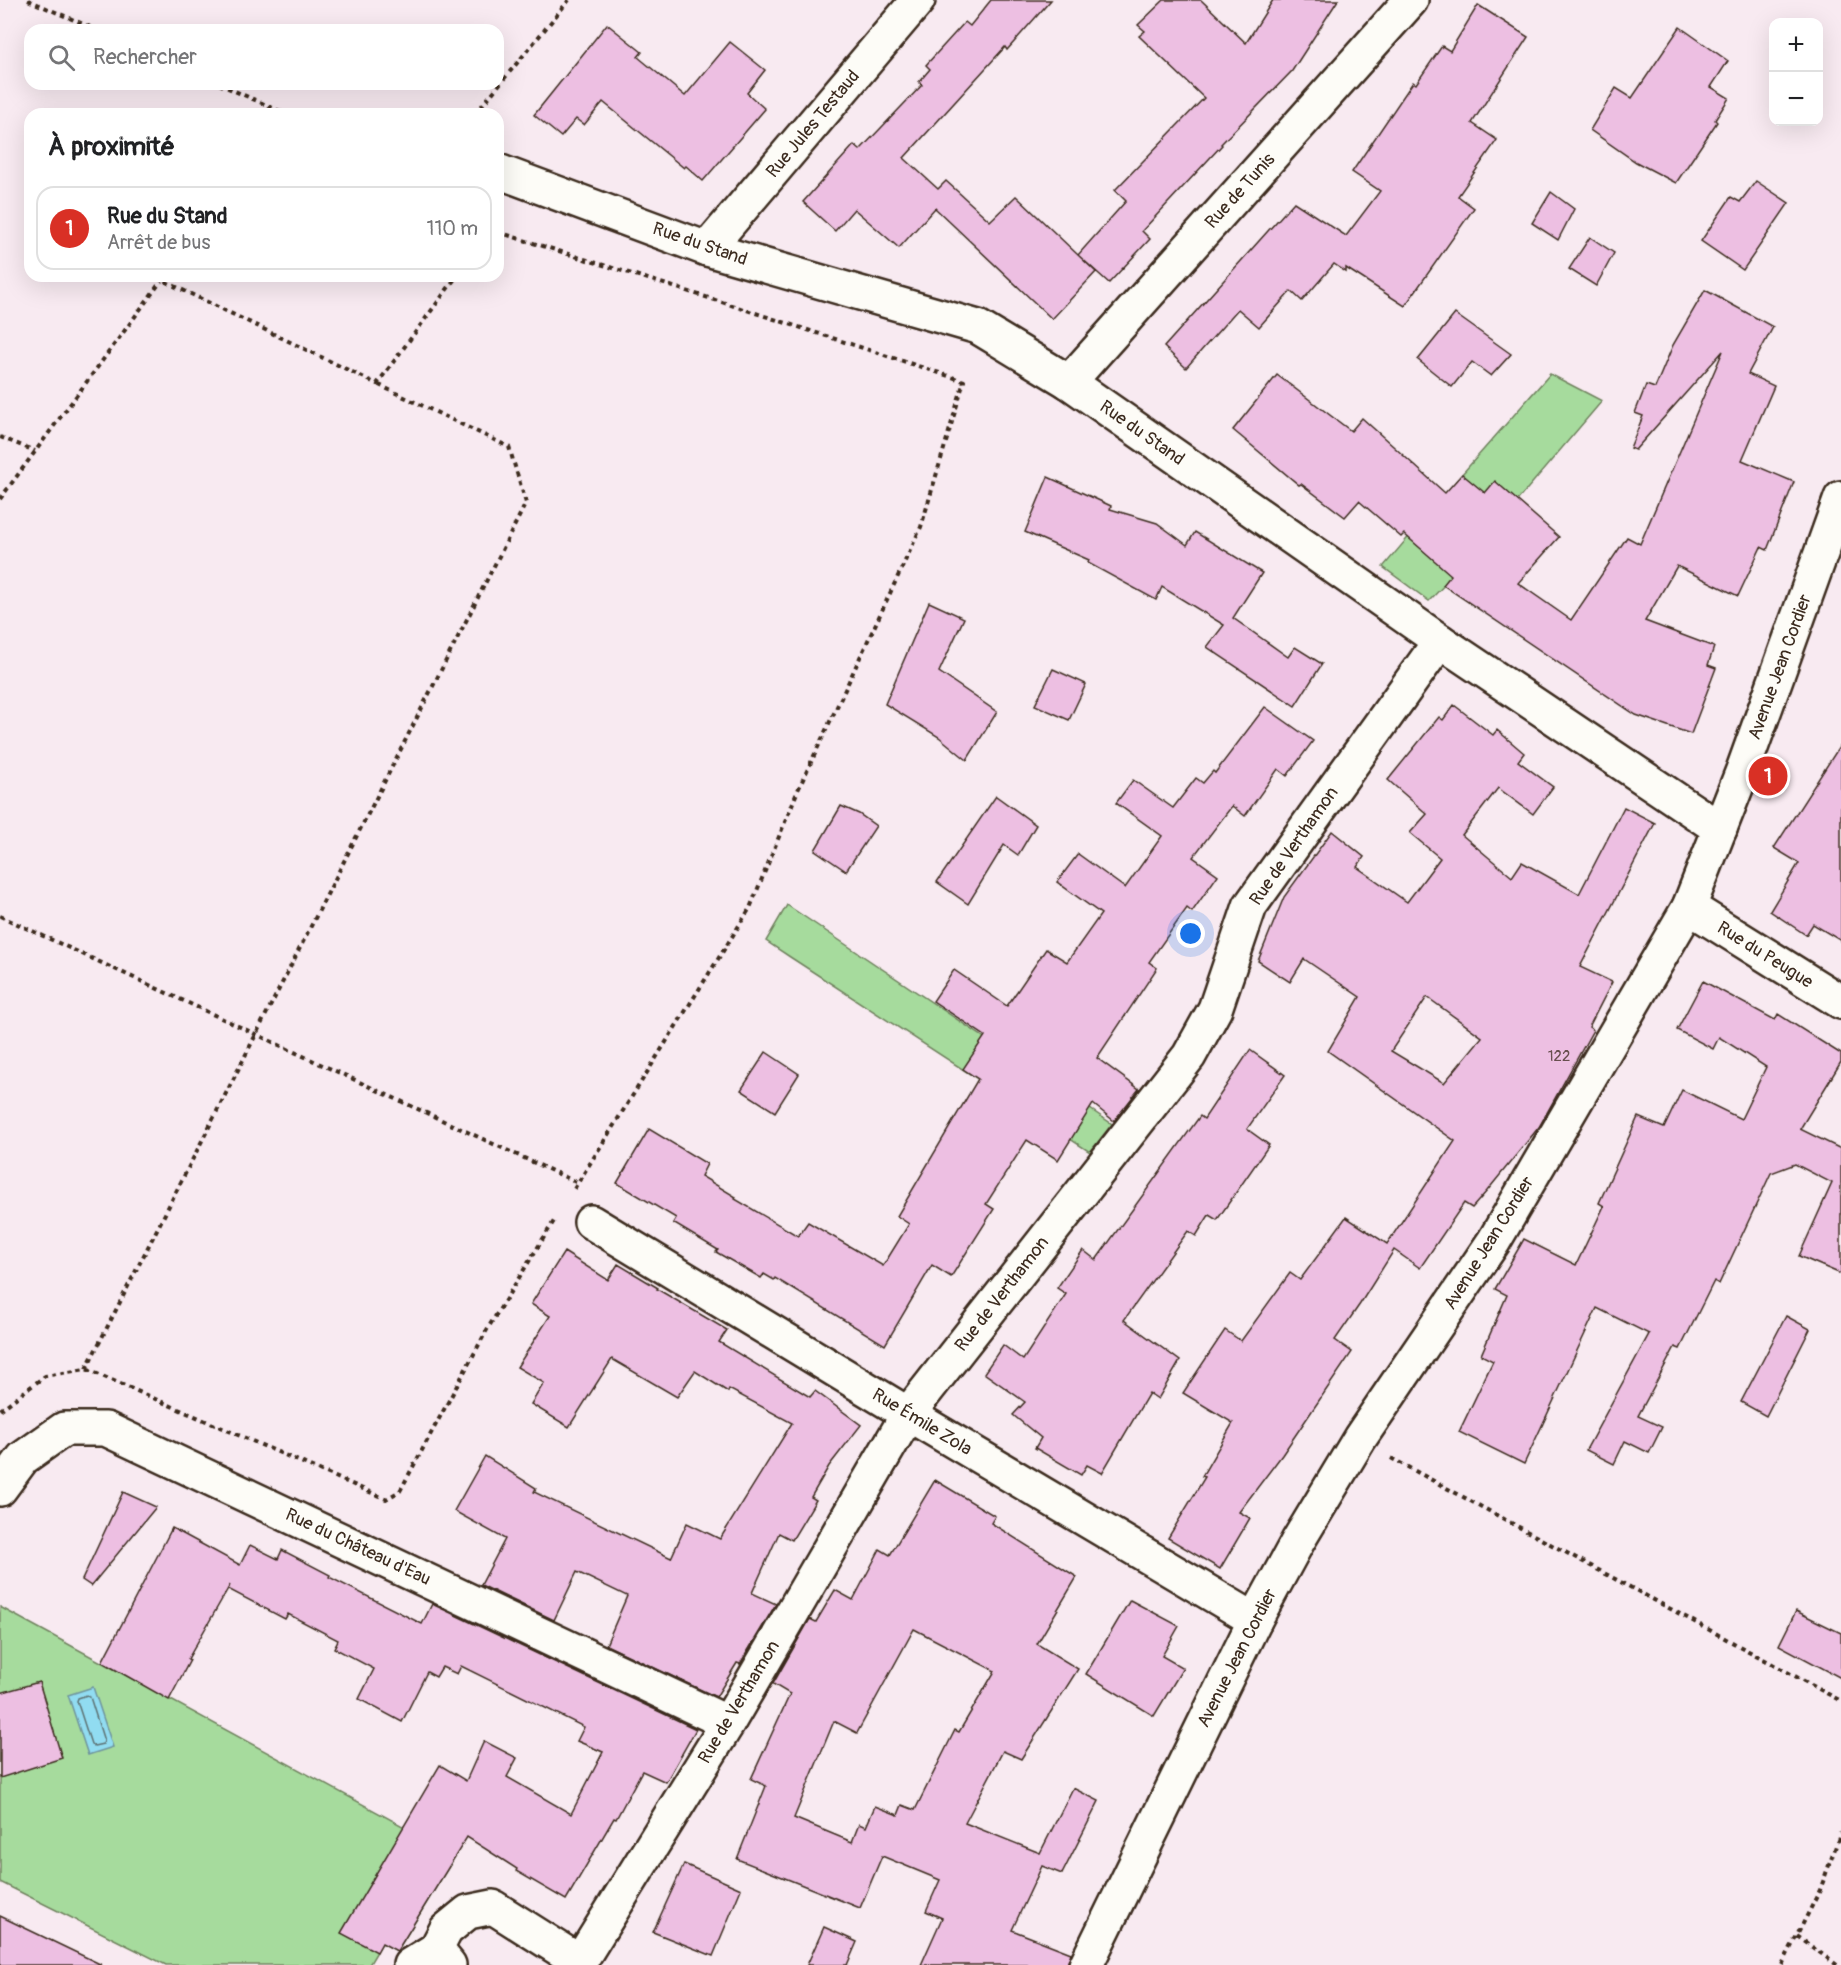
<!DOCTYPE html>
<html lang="fr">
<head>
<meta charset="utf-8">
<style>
  body { margin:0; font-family:Pangolin,sans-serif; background:#f6f6f6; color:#202124 }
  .controls { position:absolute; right:18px; top:18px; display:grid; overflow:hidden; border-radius:12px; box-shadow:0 6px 24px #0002 }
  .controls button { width:54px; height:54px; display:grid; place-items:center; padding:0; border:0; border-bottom:2px solid #e0e0e0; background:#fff; color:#202124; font:30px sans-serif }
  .you { position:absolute; left:1191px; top:934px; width:21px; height:21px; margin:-15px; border:4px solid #fff; border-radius:50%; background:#1a73e8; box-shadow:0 0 0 9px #1a73e833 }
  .badge { display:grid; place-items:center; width:39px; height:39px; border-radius:50%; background:#d93025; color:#fff; font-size:20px; font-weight:700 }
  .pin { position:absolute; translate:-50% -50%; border:3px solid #fff; box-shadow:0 2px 6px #0006 }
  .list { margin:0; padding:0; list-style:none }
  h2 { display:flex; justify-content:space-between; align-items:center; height:78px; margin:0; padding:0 24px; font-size:26px }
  h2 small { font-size:20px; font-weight:400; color:#757577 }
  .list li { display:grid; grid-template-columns:39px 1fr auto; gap:18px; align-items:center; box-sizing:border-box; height:84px; margin:0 12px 12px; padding:0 12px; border:2px solid #e0e0e0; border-radius:18px }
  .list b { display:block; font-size:22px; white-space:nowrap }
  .list p { margin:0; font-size:20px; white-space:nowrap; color:#757577 }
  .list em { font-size:20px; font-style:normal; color:#757577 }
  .icon { flex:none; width:33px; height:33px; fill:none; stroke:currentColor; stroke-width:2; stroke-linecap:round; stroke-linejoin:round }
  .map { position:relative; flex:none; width:1841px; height:1965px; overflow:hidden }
  .search { position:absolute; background:#fff; box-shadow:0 6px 24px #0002; left:24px; top:24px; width:480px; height:66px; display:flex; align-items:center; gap:15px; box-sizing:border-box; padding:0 21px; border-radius:18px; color:#757577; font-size:22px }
  .panel { position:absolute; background:#fff; box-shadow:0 6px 24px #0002; left:24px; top:108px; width:480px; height:174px; border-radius:18px }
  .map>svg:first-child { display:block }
  .green { fill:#a6db9d; stroke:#70825e; stroke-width:1.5 }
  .water { fill:#91dcf1; stroke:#6f959d; stroke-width:1.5 }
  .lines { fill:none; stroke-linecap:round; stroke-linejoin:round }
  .shore { stroke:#5d7172; stroke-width:1.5 }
  .building { fill:#edbfe2; stroke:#3b2a1e; stroke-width:1.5; fill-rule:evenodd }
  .minor-casing { stroke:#3b2a1e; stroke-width:38 }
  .path { stroke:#3b2a1e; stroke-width:4; stroke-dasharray:4.5 4.5; stroke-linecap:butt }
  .minor { stroke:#fdfcf7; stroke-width:33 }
  .labels { text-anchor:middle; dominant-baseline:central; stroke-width:5; stroke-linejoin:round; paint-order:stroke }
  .number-label { font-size:15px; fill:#684f4f }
  .street-label { font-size:18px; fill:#3b2a1e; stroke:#fdfcf7 }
</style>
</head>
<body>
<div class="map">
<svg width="1841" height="1965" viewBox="0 0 1841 1965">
  <rect width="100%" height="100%" fill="#f8eaf1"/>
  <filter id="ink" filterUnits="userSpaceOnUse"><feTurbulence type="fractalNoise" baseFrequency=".0167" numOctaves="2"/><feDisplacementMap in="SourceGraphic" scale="12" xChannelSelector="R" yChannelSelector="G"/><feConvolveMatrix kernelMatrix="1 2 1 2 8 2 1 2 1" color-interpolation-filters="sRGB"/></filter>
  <g filter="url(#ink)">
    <!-- green -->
    <g class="green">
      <polygon points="1550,374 1602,401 1453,576 1429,601 1383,567 1462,474"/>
      <polygon points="787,905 1068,1094 1112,1124 1090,1152 790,957 766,941"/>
      <polygon points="0,1607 456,1855 397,1951 382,1943 369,1965 166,1965 0,1882"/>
    </g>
    <!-- water -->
    <polygon class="water" points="93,1687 113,1747 88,1755 68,1695"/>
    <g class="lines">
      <!-- shore -->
      <polygon class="shore" points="87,1695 90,1697 104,1741 103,1744 94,1746 91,1744 77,1701 78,1698"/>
    </g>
    <!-- building -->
    <g class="building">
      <polygon points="991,0 1051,0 1007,50 1005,47 904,158 938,189 946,181 990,221 1016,196 1078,255 1126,201 1115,190 1204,98 1139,36 1145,31 1138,25 1164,0 1201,0 1246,43 1273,0 1338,0 1292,71 1221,144 1222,145 1142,231 1150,239 1109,283 1078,255 1096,272 1052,319 935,208 899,248 854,209 835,231 803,202 854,145 860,150 922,85 919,82 930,69 926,65 965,22 970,26"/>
      <polygon points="1478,5 1528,37 1472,123 1497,140 1458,196 1474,208 1405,306 1346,268 1346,272 1334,264 1302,301 1291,291 1259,327 1238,309 1186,368 1164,347 1294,202 1346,236 1380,191 1352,172 1413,82 1416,84 1442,46 1450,51"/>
      <polygon points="607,24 642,52 638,57 685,96 730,42 765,70 747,93 765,109 703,181 686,166 684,168 603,102 584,125 576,119 561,137 534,115"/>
      <polygon points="1680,27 1728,61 1711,87 1729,98 1715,120 1717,122 1676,183 1636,162 1590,130 1616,88 1632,98"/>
      <polygon points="1756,181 1789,203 1743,270 1701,241 1731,197 1740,202"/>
      <polygon points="1551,192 1574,209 1558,240 1532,223"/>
      <polygon points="1590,237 1614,253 1596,286 1569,269"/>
      <polygon points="1705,290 1773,327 1748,374 1774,386 1742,460 1794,482 1767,550 1761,547 1738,596 1677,566 1645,621 1714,647 1708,665 1716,668 1691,734 1636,715 1443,585 1451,575 1404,534 1401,537 1359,501 1345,517 1301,484 1299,485 1233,430 1277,375 1351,431 1362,418 1445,493 1462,474 1485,493 1495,481 1559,537 1518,583 1571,620 1627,537 1640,544 1723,351 1635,450 1630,448 1643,416 1635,413 1646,385 1655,388 1673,345"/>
      <polygon points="1455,314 1511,354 1491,376 1472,362 1452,387 1418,360"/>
      <polygon points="1048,477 1111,506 1110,509 1157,523 1187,545 1195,532 1262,573 1233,618 1288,657 1295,647 1322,664 1295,706 1207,647 1224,625 1162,587 1156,600 1088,563 1089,560 1025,532"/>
      <polygon points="929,602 964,618 939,672 997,712 967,760 939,737 885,704"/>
      <polygon points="1053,669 1086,684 1069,720 1035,705"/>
      <path d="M1454,705L1493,735L1497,730L1524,753L1518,761L1553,787L1533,814L1498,788L1462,835L1512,877L1522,862L1579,894L1624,807L1655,823L1580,967L1612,982L1589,1027L1593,1030L1539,1127L1487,1191L1472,1208L1464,1203L1420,1268L1394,1250L1360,1304L1335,1340L1352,1352L1282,1455L1239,1512L1250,1518L1220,1569L1168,1538L1205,1477L1202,1476L1233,1423L1183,1393L1225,1330L1241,1341L1290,1273L1300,1280L1346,1217L1387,1244L1455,1141L1328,1051L1360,997L1304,959L1290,982L1258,961L1284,897L1332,831L1364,857L1357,867L1407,902L1440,858L1410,833L1427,814L1388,780L1439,717L1443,720ZM1427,997L1482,1037L1444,1083L1391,1051Z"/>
      <polygon points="1265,707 1313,741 1287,776 1278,769 1245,816 1232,806 1193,857 1218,875 1192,912 1187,908 1149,962 1157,968 1097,1058 1139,1089 1114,1121 1093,1104 1058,1160 1027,1140 986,1204 994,1209 951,1277 932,1265 885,1345 775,1278 774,1280 764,1274 761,1278 716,1252 718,1250 673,1223 676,1218 617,1183 649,1129 707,1164 701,1176 736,1197 735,1199 798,1236 808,1222 883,1266 909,1224 897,1216 978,1079 963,1069 985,1036 933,1001 954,970 1007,1006 1046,949 1067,962 1101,914 1057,882 1078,854 1125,888 1162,836 1116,803 1133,780 1173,808 1196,778 1203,783 1213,771 1215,773"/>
      <polygon points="1841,744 1841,941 1813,924 1806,935 1770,911 1799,863 1774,848"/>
      <polygon points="996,796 1036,825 1018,855 1004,845 968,904 937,882"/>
      <polygon points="841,806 859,814 876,826 846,871 815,850"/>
      <polygon points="1703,981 1775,1020 1778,1014 1841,1054 1841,1062 1800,1129 1841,1149 1841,1274 1799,1256 1832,1183 1795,1164 1771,1173 1719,1284 1714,1281 1680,1349 1675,1347 1638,1416 1662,1427 1649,1453 1625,1441 1614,1464 1586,1450 1649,1334 1597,1308 1524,1464 1459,1432 1493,1361 1481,1355 1507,1295 1495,1289 1524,1239 1576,1265 1604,1206 1599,1203 1638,1117 1664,1128 1682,1090 1741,1119 1766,1067 1719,1037 1713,1049 1677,1030"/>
      <polygon points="1250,1050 1285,1075 1247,1129 1269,1145 1217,1220 1209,1215 1196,1236 1188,1231 1124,1320 1180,1361 1158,1399 1149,1393 1102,1473 1087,1465 1081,1475 1035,1448 1041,1438 1013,1415 1025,1402 984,1373 1003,1345 1023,1360 1066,1294 1057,1288 1083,1250 1096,1260 1200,1116 1204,1119"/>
      <polygon points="766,1052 799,1074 775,1112 741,1090"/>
      <polygon points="564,1252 608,1280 618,1264 658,1288 657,1289 727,1330 719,1342 810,1397 815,1391 861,1425 829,1466 811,1497 816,1500 792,1540 779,1533 752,1593 776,1604 740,1664 737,1663 716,1697 606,1645 627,1596 577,1572 554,1620 481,1585 505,1539 454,1511 485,1456 536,1488 534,1492 671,1558 687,1523 720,1539 792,1423 729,1389 728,1392 695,1371 677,1397 612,1359 569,1427 531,1404 544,1383 517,1367 550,1316 531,1304"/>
      <polygon points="1786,1316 1810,1329 1766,1416 1741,1402"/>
      <path d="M935,1480L995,1516L991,1523L1077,1577L1037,1644L1078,1669L1021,1759L1003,1751L965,1823L1040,1853L1073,1788L1099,1801L1062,1874L1042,1866L1012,1930L1071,1953L1067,1965H921L942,1918L926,1911L940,1880L882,1856L860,1908L737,1859L766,1786L751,1779L790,1694L773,1684L810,1619L816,1622L835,1590L853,1600L880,1549L890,1555ZM914,1629L995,1671L959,1732L955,1730L915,1810L902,1805L898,1815L875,1806L866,1827L859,1824L852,1842L794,1818L834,1721L857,1733Z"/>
      <polygon points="123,1492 156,1507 91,1586 82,1580"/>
      <polygon points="172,1528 240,1565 250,1545 278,1559 282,1550 330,1575 329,1577 422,1624 432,1604 696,1729 666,1782 642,1771 616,1819 614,1818 566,1900 516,1871 517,1869 467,1837 397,1951 382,1943 377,1952 341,1933 440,1765 466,1781 484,1741 517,1758 507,1777 571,1814 603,1752 577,1741 584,1727 461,1666 457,1674 442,1667 436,1677 427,1672 402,1722 359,1699 374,1669 334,1648 338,1640 288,1614 285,1619 228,1589 230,1585 188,1659 190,1660 169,1700 102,1662"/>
      <polygon points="1130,1600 1179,1626 1162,1656 1183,1668 1154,1716 1086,1674"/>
      <polygon points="1796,1611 1841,1633 1841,1678 1779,1645"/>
      <polygon points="39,1682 62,1758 0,1778 0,1693"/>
      <polygon points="684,1864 741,1889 713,1956 653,1932"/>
      <polygon points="0,1916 102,1965 0,1965"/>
      <polygon points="824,1927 857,1942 847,1965 807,1965"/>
    </g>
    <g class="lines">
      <!-- minor casing -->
      <g class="minor-casing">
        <g id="minor">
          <polyline points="498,171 707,249 978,327 1069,382 1440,641 1720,829"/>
          <polyline points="707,249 918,0"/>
          <polyline points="1069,382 1411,0"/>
          <polyline points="1689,907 1841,1002"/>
          <polyline points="591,1222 908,1414 1255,1620"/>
          <polyline points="0,1489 23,1458 64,1429 106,1429 728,1723"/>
          <polyline points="410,1965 436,1949"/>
          <polyline points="449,1965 436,1949 446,1930 468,1912 493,1907 580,1962"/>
          <polyline points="578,1965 728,1723 908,1414 1189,1056 1215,1009 1250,906 1440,641"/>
          <polyline points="1086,1965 1255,1620 1298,1541 1360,1438 1494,1241 1689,907 1743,770 1841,498"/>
        </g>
      </g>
      <!-- path -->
      <g class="path">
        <polyline points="28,0 97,30"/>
        <polyline points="219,84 282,112"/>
        <polyline points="280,114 282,112 288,114"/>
        <polyline points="475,114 569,0"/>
        <polyline points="498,232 728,304 964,381 921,527 798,790 750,908 574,1189"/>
        <polyline points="165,276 162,280 377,384 457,276"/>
        <polyline points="0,437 35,451"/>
        <polyline points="0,499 162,280"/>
        <polyline points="0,916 578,1183"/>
        <polyline points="86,1369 526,503 509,447 377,384"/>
        <polyline points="0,1410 45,1376 86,1369 386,1499 400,1491 488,1328 554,1221"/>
        <polyline points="1391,1458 1841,1701"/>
        <polyline points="1797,1936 1837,1965"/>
        <polyline points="1782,1965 1820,1890 1841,1832"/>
      </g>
      <!-- minor -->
      <use href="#minor" class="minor"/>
    </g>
  </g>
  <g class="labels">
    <!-- number labels -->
    <g class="number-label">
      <text x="1559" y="1056">122</text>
    </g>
    <!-- street labels -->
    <g class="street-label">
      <text transform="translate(813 124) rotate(-50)">Rue Jules Testaud</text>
      <text transform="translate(1240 191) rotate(-48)">Rue de Tunis</text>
      <text transform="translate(700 244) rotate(19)">Rue du Stand</text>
      <text transform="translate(1142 433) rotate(35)">Rue du Stand</text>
      <text transform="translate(1780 667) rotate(-70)">Avenue Jean Cordier</text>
      <text transform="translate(1294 846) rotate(-55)">Rue de Verthamon</text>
      <text transform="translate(1765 955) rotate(32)">Rue du Peugue</text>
      <text transform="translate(1489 1243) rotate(-58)">Avenue Jean Cordier</text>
      <text transform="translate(1002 1294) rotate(-52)">Rue de Verthamon</text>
      <text transform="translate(922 1422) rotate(31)">Rue Émile Zola</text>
      <text transform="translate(358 1547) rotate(25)">Rue du Château d'Eau</text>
      <text transform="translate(1237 1658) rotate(-63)">Avenue Jean Cordier</text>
      <text transform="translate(739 1702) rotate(-59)">Rue de Verthamon</text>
    </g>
  </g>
</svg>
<div class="controls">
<button>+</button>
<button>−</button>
</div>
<div class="you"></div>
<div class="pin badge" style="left:1768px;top:776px">1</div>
<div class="search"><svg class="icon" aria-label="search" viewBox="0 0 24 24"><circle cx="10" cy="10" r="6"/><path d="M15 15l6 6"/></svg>Rechercher</div>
<section class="panel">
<h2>À proximité<small></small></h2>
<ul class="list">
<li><span class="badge">1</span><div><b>Rue du Stand</b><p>Arrêt de bus</p></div><em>110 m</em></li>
</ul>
</section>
</div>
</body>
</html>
